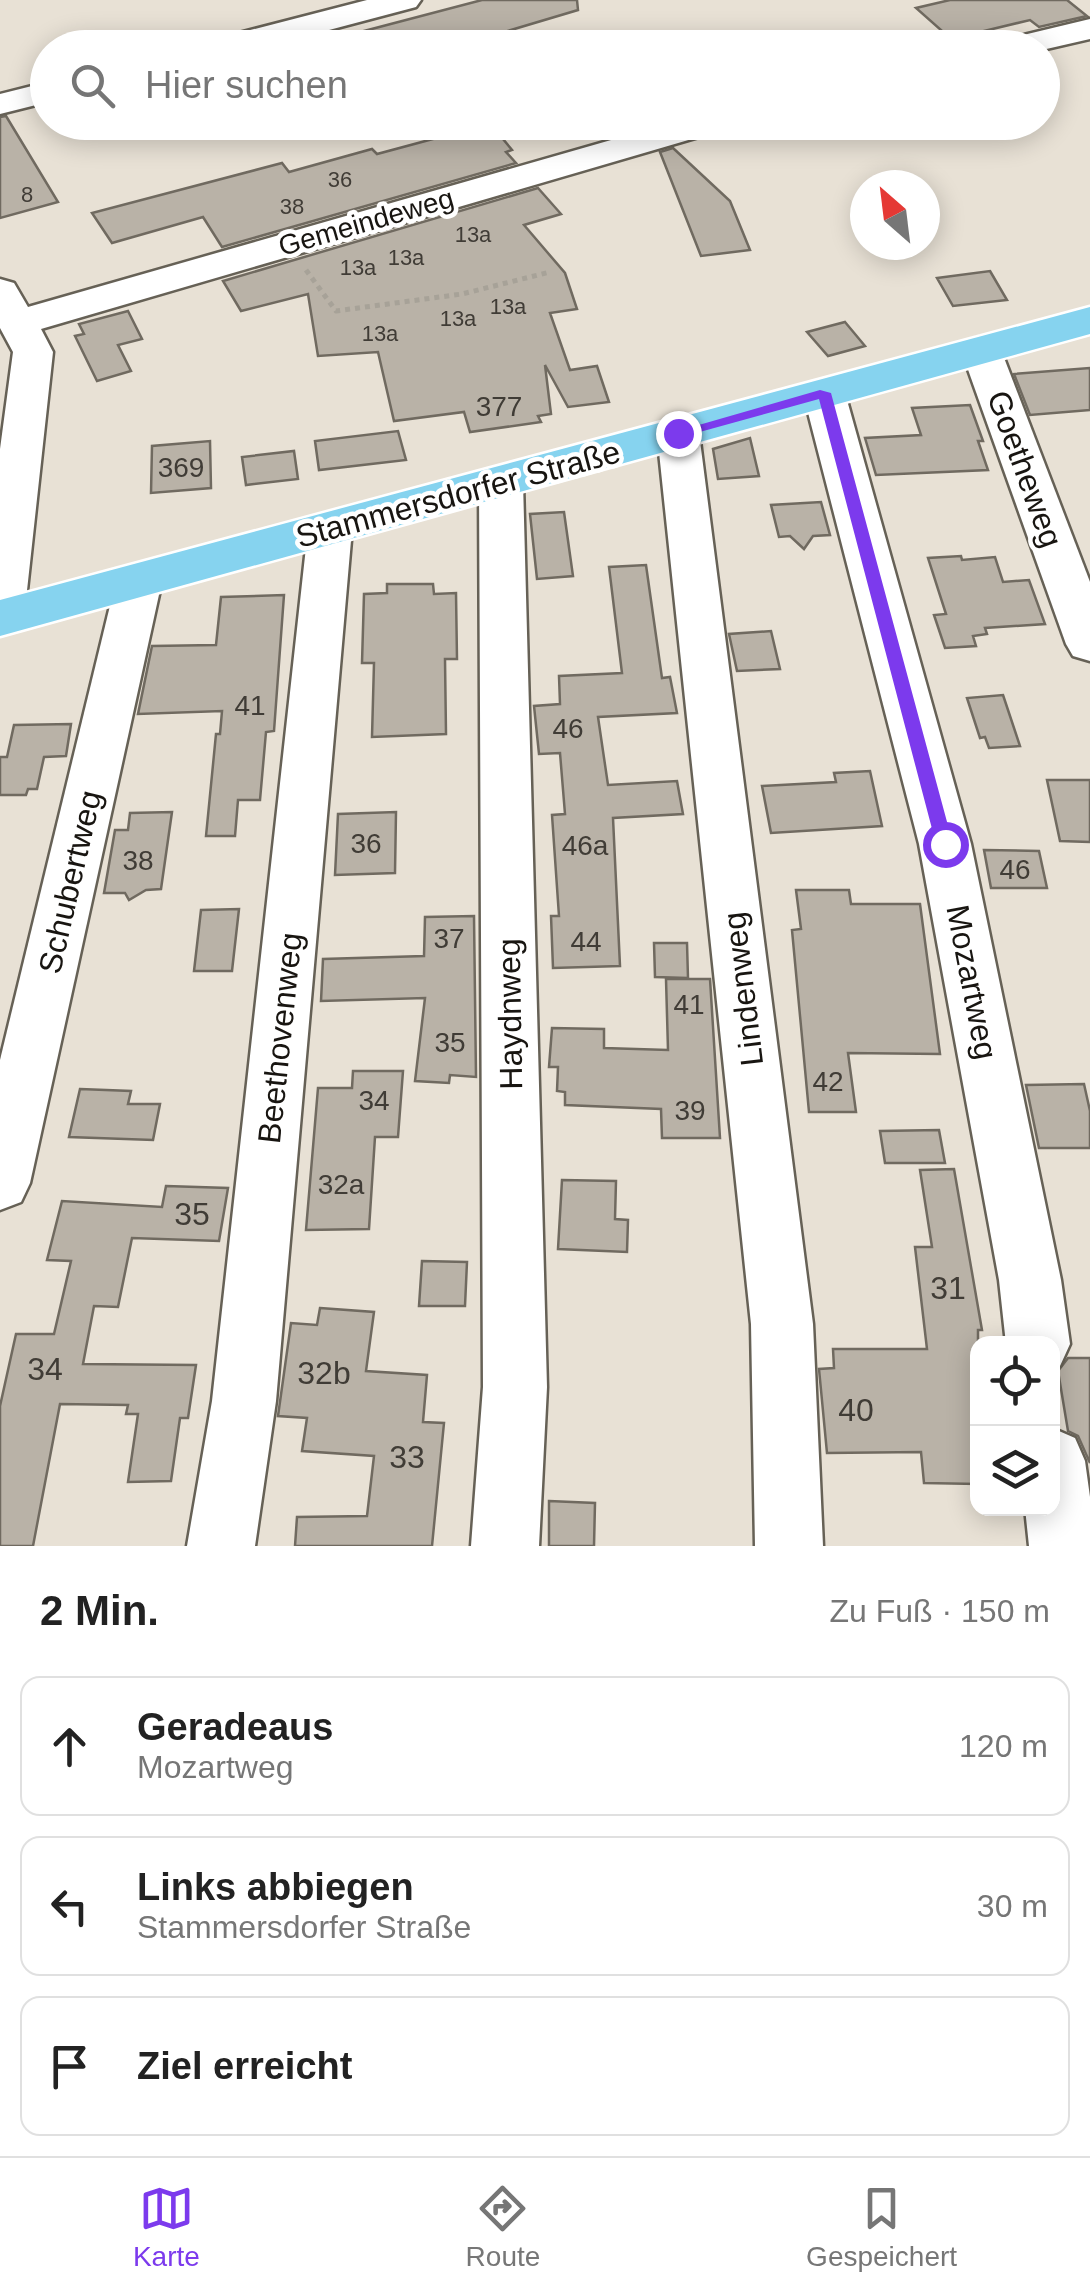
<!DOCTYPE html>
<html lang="de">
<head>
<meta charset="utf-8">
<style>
  body { margin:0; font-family:Arial,sans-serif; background:#f6f6f6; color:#222 }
  .controls { position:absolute; right:30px; bottom:30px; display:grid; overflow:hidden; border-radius:20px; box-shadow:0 5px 25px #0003 }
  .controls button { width:90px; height:90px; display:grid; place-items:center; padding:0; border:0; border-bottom:2px solid #e0e0e0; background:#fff; color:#222; font:50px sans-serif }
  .compass { position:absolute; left:850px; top:170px; width:90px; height:90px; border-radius:50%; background:#fff; box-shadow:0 5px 25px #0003; rotate:332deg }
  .stop { position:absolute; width:30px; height:30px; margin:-22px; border:8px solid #7c3aed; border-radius:50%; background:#fff }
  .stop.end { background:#7c3aed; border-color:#fff; box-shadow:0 2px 10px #0008 }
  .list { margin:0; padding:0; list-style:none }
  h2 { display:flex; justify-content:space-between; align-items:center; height:130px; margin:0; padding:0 40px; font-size:42px }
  h2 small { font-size:32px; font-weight:400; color:#767676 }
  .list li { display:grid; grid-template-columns:65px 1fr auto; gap:30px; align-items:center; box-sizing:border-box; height:140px; margin:0 20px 20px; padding:0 20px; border:2px solid #e0e0e0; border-radius:20px }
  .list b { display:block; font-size:38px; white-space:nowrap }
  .list p { margin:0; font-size:32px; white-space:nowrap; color:#767676 }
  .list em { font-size:32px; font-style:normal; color:#767676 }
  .icon { flex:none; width:55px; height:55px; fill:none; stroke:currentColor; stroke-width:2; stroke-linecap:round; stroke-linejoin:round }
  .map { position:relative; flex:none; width:1090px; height:1546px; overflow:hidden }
  .search { position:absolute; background:#fff; box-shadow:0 5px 25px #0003; left:30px; right:30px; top:30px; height:110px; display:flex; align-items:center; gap:25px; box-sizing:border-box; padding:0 35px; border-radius:55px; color:#767676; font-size:38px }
  .sheet { height:610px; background:#fff }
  nav { display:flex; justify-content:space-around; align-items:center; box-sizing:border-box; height:140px; border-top:2px solid #e0e0e0; background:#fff; font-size:28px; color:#767676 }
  nav a { display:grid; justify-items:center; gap:5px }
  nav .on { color:#7c3aed }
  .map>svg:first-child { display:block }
  .building { fill:#b9b2a7; stroke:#706a60; stroke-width:2.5 }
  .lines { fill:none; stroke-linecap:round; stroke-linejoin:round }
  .minor-casing { stroke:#666156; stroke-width:5 }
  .major-casing { stroke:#fff; stroke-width:5 }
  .path { stroke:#a7a298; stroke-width:5; stroke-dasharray:5 5; stroke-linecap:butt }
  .minor { fill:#fff; fill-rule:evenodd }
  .major { fill:#86d3ef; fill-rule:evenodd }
  .route { fill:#7c3aed }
  .labels { text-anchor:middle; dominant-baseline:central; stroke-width:9; stroke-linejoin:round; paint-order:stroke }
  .far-number-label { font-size:22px; fill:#403c36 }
  .far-street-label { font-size:28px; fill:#181511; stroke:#fff }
  .number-label { font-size:28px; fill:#403c36 }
  .street-label { font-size:32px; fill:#181511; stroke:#fff }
  .near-number-label { font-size:32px; fill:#403c36 }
</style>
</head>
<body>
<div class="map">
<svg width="1090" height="1546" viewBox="0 0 1090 1546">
  <rect width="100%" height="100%" fill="#e8e1d5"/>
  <!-- building -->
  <g class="building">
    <polygon points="482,0 577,0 578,10 454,47 448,40 420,48 346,48 345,36"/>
    <polygon points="950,0 1067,0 1087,16 1039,27 1030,20 951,39 916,8"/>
    <polygon points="6,116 58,202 0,218 0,117"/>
    <polygon points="433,122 489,122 512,150 506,152 516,163 222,247 203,217 112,243 92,213 282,163 289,172 372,149 377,154 444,136"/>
    <polygon points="673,148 730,201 750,250 701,256 660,152"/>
    <polygon points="538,188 561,214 524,225 565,273 577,309 550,313 570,370 597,366 609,402 568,407 545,365 551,414 538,416 541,422 470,432 464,412 394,421 378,352 318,356 308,294 241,311 223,281"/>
    <polygon points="990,271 1007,300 953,306 937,278"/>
    <polygon points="128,311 142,339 118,345 131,371 97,381 75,336 84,334 79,324"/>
    <polygon points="845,322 865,346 828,356 807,332"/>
    <polygon points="1090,368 1090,410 1030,415 1014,374"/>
    <polygon points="970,405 983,441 978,441 988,470 876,475 865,438 921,435 912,408"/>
    <polygon points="398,431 406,460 319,470 315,441"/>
    <polygon points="750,438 759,476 718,479 713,449"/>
    <polygon points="210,441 211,488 151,493 152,446"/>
    <polygon points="294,451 298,479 246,485 242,457"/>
    <polygon points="821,502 830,535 813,536 804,549 790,536 779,537 771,505"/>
    <polygon points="564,512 573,576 537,579 530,514"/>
    <polygon points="961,556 962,560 995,557 1003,582 1029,580 1045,624 985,628 987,634 973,636 976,646 945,648 934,615 946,614 928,558"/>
    <polygon points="646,565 662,678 670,677 677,713 598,717 608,785 677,781 683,814 613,818 620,966 553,968 551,916 559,916 552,815 565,814 560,753 539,754 534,706 560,704 559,676 622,673 609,567"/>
    <polygon points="387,584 433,584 434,594 456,593 457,659 445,659 446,734 372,737 374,663 362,663 364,594 387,593"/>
    <polygon points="284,595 274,731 266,732 260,800 238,800 235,836 206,836 216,734 220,734 222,711 138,714 152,646 216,645 221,597"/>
    <polygon points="771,631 780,669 737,671 729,634"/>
    <polygon points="1003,695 1020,746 989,748 985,737 980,738 967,698"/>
    <polygon points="71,724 66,756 44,757 37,789 28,789 26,795 0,795 0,757 7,757 14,725"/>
    <polygon points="870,771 882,826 771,833 762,786 836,782 834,773"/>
    <polygon points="1047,780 1090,780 1090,842 1060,841"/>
    <polygon points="172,812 161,889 146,890 129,900 125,893 104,893 115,830 128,830 130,813"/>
    <polygon points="396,812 395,873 335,875 338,814"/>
    <polygon points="984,850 1039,851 1047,888 991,888"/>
    <polygon points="796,890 849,890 851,904 920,904 940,1054 848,1053 856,1112 809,1112 792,930 801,929"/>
    <polygon points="239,909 232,971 194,971 201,910"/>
    <polygon points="474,916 476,1077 450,1075 449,1083 415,1081 425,998 321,1001 323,959 424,956 425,917"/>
    <polygon points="654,943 687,943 688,978 655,977"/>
    <polygon points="666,979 710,979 720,1138 662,1138 661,1109 565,1105 565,1092 557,1091 558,1067 549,1067 552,1028 604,1029 604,1048 668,1050"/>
    <polygon points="353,1071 403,1071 398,1137 375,1137 369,1229 306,1230 318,1088 352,1088"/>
    <polygon points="1084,1084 1090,1111 1090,1148 1039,1148 1026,1085"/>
    <polygon points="80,1089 131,1091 128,1104 160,1104 153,1140 69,1137"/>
    <polygon points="939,1130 945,1163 885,1163 880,1131"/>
    <polygon points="954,1169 982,1330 978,1330 978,1484 924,1483 921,1452 827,1453 819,1369 834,1368 833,1349 927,1349 915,1247 932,1247 920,1170"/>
    <polygon points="562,1180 616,1181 615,1219 628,1220 627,1252 558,1249"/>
    <polygon points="166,1186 228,1188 219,1241 132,1238 118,1307 94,1306 83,1364 196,1365 188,1418 180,1418 171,1481 128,1482 138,1414 126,1414 128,1405 60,1404 33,1546 0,1546 0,1406 16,1334 54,1334 71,1261 47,1260 62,1201 162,1207"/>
    <polygon points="422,1261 467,1262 465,1306 419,1306"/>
    <polygon points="320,1308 374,1312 366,1371 427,1375 423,1422 444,1423 432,1546 295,1546 297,1517 367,1516 374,1456 302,1451 307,1418 278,1416 291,1323 317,1325"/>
    <polygon points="1068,1358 1090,1358 1090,1463 1078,1436 1068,1431 1058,1371"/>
    <polygon points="549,1501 595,1503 594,1546 549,1546"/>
  </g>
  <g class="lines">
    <!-- minor casing -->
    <g class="minor-casing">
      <g id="minor">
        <polygon points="367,0 421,0 416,7 261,48 204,48 208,41"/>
        <polygon points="1090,19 1090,39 1042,50 994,48 998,41"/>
        <polygon points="48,82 48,102 0,114 0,94"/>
        <polygon points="674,122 731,122 726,129 41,329 53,352 24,618 17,630 0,634 0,449 13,352 0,328 0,279 14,283 28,307"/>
        <polygon points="981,337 995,341 1001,350 1090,582 1090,661 1073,656 1066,644 961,350 967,341"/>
        <polygon points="824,380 839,384 845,393 971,844 1061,1280 1070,1344 1060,1366 1052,1369 1052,1344 1006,1344 999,1280 919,844 803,393 809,384"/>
        <polygon points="678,419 693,423 699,433 813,1324 823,1546 755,1546 751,1324 657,433 663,423"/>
        <polygon points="501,467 516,472 523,482 547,1387 539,1546 471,1546 483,1387 479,482 486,472"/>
        <polygon points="330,514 346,518 352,529 276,1401 255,1546 187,1546 212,1401 308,529 314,518"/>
        <polygon points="139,565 155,570 162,581 30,1183 21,1202 0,1210 0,1060 116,581 123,570"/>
        <polygon points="1052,1428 1075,1438 1085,1461 1090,1497 1090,1546 1029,1546 1025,1508 1052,1508"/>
      </g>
    </g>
    <!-- major casing -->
    <g class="major-casing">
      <polygon id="major" points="1090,307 1090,334 0,636 0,600"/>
    </g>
    <!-- path -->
    <polyline class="path" points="306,270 336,311 462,294 550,272"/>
    <!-- minor -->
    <use href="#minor" class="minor"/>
    <!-- major -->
    <use href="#major" class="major"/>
  </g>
  <!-- route -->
  <polygon class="route" points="820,390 831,393 953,844 945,851 936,844 819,399 678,438 671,433"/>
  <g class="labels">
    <!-- far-number labels -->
    <g class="far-number-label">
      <text x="340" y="179">36</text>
      <text x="27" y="194">8</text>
      <text x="292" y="206">38</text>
      <text x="473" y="234">13a</text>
      <text x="406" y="257">13a</text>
      <text x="358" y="267">13a</text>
      <text x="508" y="306">13a</text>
      <text x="458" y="318">13a</text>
      <text x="380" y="333">13a</text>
    </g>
    <!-- far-street labels -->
    <g class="far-street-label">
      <text transform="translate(366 222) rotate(-16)">Gemeindeweg</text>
    </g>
    <!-- number labels -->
    <g class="number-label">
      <text x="499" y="406">377</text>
      <text x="181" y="467">369</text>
      <text x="250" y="705">41</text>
      <text x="568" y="728">46</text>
      <text x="366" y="843">36</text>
      <text x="585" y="845">46a</text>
      <text x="138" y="860">38</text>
      <text x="1015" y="869">46</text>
      <text x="449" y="938">37</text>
      <text x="586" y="941">44</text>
      <text x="689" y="1004">41</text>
      <text x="450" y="1042">35</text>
      <text x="828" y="1081">42</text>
      <text x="374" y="1100">34</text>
      <text x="690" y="1110">39</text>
      <text x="341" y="1184">32a</text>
    </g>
    <!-- street labels -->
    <g class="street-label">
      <text transform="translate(1025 469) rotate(70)">Goetheweg</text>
      <text transform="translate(458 494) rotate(-15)">Stammersdorfer Straße</text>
      <text transform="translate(70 882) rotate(-77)">Schubertweg</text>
      <text transform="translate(972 982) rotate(79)">Mozartweg</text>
      <text transform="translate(743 989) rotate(-97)">Lindenweg</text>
      <text transform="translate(510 1014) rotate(-91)">Haydnweg</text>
      <text transform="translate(280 1038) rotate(-84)">Beethovenweg</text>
    </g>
    <!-- near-number labels -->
    <g class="near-number-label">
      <text x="192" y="1214">35</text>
      <text x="948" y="1288">31</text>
      <text x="45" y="1369">34</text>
      <text x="324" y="1373">32b</text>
      <text x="856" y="1410">40</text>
      <text x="407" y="1457">33</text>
    </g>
  </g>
</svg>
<div class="controls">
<button><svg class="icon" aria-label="locate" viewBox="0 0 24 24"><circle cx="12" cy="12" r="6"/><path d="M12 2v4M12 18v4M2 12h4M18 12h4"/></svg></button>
<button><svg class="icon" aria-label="layers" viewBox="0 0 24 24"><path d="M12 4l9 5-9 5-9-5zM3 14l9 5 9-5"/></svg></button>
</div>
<svg class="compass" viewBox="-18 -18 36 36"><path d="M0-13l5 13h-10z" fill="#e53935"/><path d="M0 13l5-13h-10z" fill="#767676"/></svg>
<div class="stop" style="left:945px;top:844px"></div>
<div class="stop end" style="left:678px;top:433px"></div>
<div class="search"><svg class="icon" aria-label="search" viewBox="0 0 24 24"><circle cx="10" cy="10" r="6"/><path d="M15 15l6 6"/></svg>Hier suchen</div>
</div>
<section class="sheet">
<h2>2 Min.<small>Zu Fuß · 150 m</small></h2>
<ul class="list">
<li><svg class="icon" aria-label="ahead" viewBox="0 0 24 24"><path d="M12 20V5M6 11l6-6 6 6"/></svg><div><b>Geradeaus</b><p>Mozartweg</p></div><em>120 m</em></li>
<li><svg class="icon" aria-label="left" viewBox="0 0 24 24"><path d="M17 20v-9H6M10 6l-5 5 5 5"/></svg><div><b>Links abbiegen</b><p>Stammersdorfer Straße</p></div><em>30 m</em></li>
<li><svg class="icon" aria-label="arrive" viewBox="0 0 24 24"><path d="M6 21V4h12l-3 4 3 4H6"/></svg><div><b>Ziel erreicht</b></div></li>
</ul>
</section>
<nav>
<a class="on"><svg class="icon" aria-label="map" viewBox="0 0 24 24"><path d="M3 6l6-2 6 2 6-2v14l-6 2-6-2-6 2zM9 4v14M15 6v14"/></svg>Karte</a>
<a><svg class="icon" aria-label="directions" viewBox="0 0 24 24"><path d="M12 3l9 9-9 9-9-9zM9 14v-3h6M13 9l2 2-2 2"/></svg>Route</a>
<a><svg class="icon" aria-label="saved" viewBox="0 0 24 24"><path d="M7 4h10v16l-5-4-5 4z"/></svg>Gespeichert</a>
</nav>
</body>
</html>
